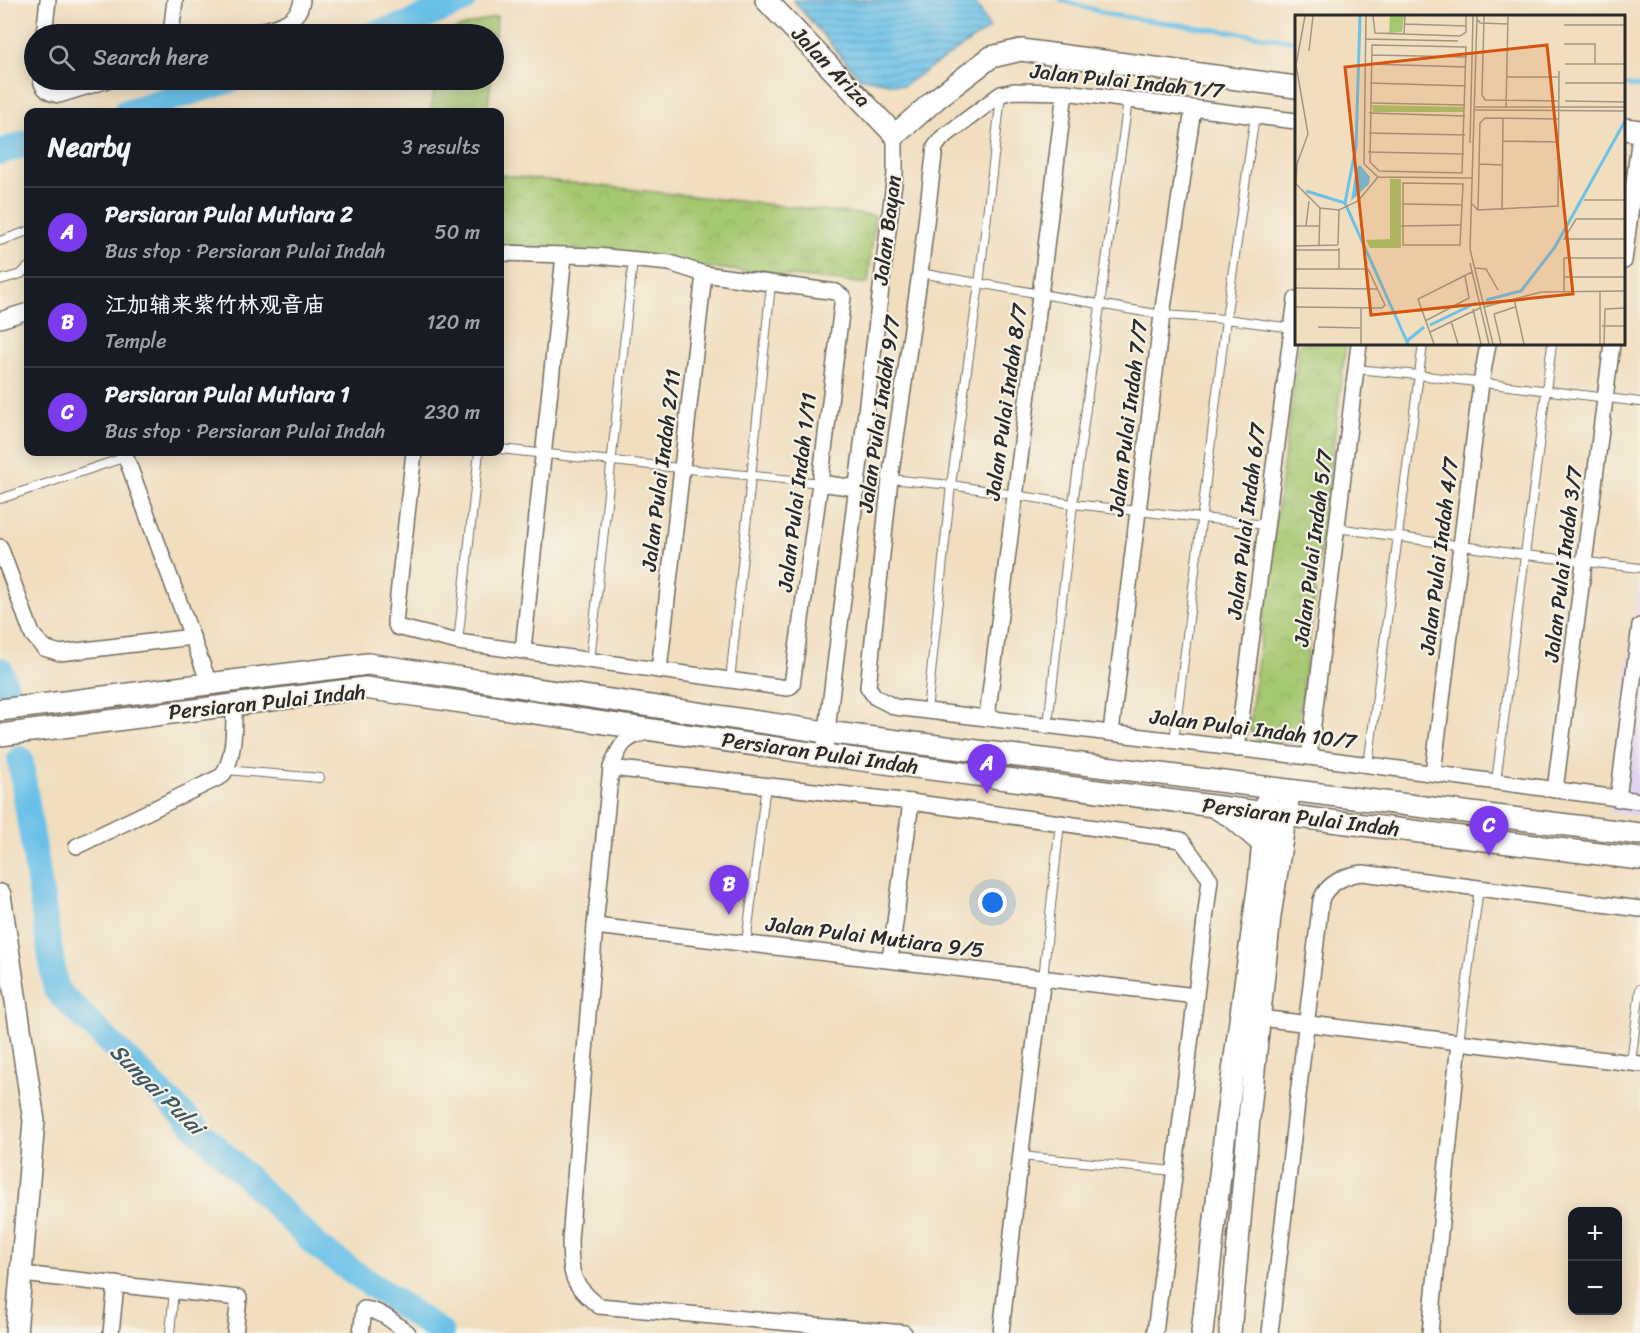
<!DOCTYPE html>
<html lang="en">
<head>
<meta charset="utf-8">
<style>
  body { margin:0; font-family:Sriracha,"LXGW WenKai TC",sans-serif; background:#20242c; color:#f1f3f6 }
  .controls { position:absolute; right:18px; bottom:18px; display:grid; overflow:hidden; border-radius:12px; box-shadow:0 3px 15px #0003 }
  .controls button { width:54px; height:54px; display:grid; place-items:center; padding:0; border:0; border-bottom:2px solid #363941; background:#171b24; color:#f1f3f6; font:30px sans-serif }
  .you { position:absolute; left:993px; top:903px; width:21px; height:21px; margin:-15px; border:4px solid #fff; border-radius:50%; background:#1a73e8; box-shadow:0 0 0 9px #1a73e833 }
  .badge { display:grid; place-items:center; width:39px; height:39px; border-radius:50%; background:#7c3aed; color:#fff; font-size:20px; font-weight:700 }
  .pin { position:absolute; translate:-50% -50px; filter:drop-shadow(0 2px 3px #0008) }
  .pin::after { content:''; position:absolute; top:32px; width:21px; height:18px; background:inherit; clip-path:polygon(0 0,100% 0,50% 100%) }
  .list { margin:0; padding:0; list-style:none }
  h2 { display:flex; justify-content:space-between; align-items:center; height:78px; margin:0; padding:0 24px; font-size:26px }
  h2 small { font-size:20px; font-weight:400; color:#9ea1a6 }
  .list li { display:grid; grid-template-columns:39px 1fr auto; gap:18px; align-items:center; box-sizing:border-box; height:90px; padding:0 24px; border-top:2px solid #363941 }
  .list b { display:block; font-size:22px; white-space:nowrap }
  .list p { margin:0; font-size:20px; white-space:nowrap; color:#9ea1a6 }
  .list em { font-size:20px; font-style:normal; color:#9ea1a6 }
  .icon { flex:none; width:33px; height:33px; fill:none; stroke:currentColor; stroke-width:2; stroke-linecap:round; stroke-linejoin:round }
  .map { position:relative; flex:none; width:1640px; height:1333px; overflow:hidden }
  .search { position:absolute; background:#171b24; box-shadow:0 3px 15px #0003; left:24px; top:24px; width:480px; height:66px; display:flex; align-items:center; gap:15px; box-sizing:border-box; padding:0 21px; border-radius:33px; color:#9ea1a6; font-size:22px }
  .panel { position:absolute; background:#171b24; box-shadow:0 3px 15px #0003; left:24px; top:108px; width:480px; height:348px; border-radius:12px }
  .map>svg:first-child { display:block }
  .built { fill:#e3d3f3 }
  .park { fill:url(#park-crowns); stroke:#68794e; stroke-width:1.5 }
  .water { fill:url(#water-rules); stroke:#4b768a; stroke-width:1.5 }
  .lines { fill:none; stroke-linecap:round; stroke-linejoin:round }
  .stream { stroke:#6bc1e8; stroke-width:4.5 }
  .river { stroke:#6bc1e8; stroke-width:26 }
  .lane-casing { stroke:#706a5e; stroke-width:10 }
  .street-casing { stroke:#706a5e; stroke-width:18 }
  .secondary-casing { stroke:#706a5e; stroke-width:24 }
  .lane { stroke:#fff; stroke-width:8 }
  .street { stroke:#fff; stroke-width:15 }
  .secondary { stroke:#fff; stroke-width:21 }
  .labels { text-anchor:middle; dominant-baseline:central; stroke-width:4.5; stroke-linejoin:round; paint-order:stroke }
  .street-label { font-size:21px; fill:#2b2b2b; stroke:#f7f3e8 }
  .water-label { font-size:22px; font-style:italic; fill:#3e5864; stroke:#f7f3e8 }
  .inset-river { fill:none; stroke:#6bc1e8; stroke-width:3 }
  .inset-road { fill:none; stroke:#a19683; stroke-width:1.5 }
  .view { fill:#d5540f; fill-opacity:0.15; stroke:#d5540f; stroke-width:3 }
  .inset-edge { fill:none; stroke:#2b2b2b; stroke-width:3 }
</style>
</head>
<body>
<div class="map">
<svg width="1640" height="1333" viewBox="0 0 1640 1333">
  <defs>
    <pattern id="park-crowns" width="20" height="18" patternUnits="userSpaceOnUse" patternTransform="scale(1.5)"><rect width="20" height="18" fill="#a5c770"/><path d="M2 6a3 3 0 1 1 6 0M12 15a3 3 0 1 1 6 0" fill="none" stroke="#8eab61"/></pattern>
    <pattern id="water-rules" width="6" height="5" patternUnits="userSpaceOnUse" patternTransform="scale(1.5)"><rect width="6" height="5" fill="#6bc1e8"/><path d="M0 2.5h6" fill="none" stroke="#589dbc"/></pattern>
  </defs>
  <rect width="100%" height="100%" fill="#f7f3e8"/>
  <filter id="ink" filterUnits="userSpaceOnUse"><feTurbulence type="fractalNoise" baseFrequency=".0167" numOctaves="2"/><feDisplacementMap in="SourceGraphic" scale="12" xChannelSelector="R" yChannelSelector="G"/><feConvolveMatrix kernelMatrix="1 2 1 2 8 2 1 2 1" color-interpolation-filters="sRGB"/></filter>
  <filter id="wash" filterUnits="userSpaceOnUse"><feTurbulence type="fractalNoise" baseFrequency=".008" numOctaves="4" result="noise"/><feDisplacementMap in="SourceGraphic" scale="24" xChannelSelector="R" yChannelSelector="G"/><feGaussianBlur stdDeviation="1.35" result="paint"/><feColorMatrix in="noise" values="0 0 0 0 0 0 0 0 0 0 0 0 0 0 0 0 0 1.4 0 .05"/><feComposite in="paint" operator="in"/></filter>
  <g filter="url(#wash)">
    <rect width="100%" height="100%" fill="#f0debe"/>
    <!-- built -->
    <polygon class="built" points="1640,577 1640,816 1609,812"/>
    <!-- park -->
    <g class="park">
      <polygon points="497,16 494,48 494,34 439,34"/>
      <polygon points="435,80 491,80 487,112 431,112"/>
      <polygon points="500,175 875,216 868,284 500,246"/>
      <path d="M1299,344H1346L1297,738C1284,746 1274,745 1259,742L1249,728Z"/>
    </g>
    <!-- water -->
    <polygon class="water" points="793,0 974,0 990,28 903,86 859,77"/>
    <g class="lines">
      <!-- stream -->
      <g class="stream">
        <polyline points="1061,0 1111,15 1296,41"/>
        <polyline points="1624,85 1640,87"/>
      </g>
      <!-- river -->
      <g class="river">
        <polyline points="374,34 408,24 464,0"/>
        <polyline points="126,112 231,80"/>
        <polyline points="0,152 28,143"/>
        <polyline points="0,670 7,691"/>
        <polyline points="20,759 56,990 319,1248 441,1333"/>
      </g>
    </g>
  </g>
  <g filter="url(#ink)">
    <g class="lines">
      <!-- lane casing -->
      <g class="lane-casing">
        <g id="lane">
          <polyline points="0,241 28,231"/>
          <polyline points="920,273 1162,315 1226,319 1292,328"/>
          <polyline points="0,280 21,274 28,267"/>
          <polyline points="1356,369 1418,375 1640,402"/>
          <polyline points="500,449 820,483"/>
          <polyline points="890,479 951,485 1073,504 1266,525"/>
          <polyline points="0,499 126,457"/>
          <polyline points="1337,528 1525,555 1640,568"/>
          <polyline points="458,642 479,452"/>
          <polyline points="590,661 633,260"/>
          <polyline points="730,681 771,284"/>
          <polyline points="927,711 951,485 979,284 1001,96"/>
          <polyline points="1048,724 1073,504 1128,100"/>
          <polyline points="1174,741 1226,319 1255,115"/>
          <polyline points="1368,765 1423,344"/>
          <polyline points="226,770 320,778"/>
          <polyline points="1496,782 1552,344"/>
          <polyline points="746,943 766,785"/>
          <polyline points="1043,978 1060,823"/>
          <polyline points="1459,1042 1479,888"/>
          <polyline points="1631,1063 1640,989"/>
          <polyline points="1021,1156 1174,1171"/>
          <polyline points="170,1333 174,1291"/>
        </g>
      </g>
      <!-- street casing -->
      <g class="street-casing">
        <g id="street">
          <polyline points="44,34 48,0"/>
          <polyline points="171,34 175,0"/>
          <path d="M250,34C270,28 299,25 302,0"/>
          <path d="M41,80C43,89 50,94 59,95L108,80"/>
          <polyline points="1296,121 1065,92 1014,91 1001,94 942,138 935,147 920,273 890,479 868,687 875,697 895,707 1309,757 1640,801"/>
          <polyline points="1624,261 1640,135"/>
          <polyline points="0,320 28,311"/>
          <polyline points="124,452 209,683"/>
          <polyline points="414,452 395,622 397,627 458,642 787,688 792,685 820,483 843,297 836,292 704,274 670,263 596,256 500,253"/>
          <polyline points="820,483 856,488"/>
          <polyline points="0,547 32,634 44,648 60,653 192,637"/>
          <polyline points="523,650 564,255"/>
          <polyline points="659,670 704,274"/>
          <path d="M987,717C1013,509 1041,300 1065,92"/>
          <path d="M649,732C624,736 620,745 611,768L595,926L570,1241C571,1276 571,1284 599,1306L904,1333"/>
          <polyline points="1111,732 1162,315 1193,109"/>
          <polyline points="1237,749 1296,299"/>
          <polyline points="824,755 895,174 895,135"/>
          <polyline points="1309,757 1359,344"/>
          <polyline points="611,768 911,802 1181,840 1210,879 1155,1333"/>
          <polyline points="1433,773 1481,383 1488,344"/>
          <polyline points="1555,790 1612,344"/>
          <polyline points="1618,799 1640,626"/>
          <path d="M77,846L222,776C235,757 234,728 234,705"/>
          <polyline points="595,926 1196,996"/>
          <polyline points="890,960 911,802"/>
          <polyline points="1260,1018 1640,1064"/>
          <polyline points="22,1274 239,1298 235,1333"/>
          <polyline points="111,1333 116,1284"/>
          <path d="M361,1333L364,1309C382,1311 393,1322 408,1333"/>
          <polyline points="1001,1333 1024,1126 1043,978"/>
          <path d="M1270,1333L1321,900C1326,884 1347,874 1363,873L1640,909"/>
          <polyline points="1430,1333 1459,1042"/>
        </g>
      </g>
      <!-- secondary casing -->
      <g class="secondary-casing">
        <g id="secondary">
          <polyline points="766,0 895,135 936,99 991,57 1021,50 1296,87"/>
          <polyline points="1624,129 1640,131"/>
          <polyline points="0,710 368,664 826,732 1640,834"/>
          <polyline points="0,735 365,688 824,755 1266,813 1640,859"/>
          <polyline points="1216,808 1232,817 1263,844"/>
          <polyline points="0,895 34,1121 16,1333"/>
          <polyline points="1202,1333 1226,1123 1259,882 1267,801"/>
          <polyline points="1230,1333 1249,1119 1270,916 1288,800"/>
        </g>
      </g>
      <!-- lane -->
      <use href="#lane" class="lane"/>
      <!-- street -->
      <use href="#street" class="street"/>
      <!-- secondary -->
      <use href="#secondary" class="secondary"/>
    </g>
  </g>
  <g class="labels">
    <!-- street labels -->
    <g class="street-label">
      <text transform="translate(831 67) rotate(46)">Jalan Ariza</text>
      <text transform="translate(1127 81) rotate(6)">Jalan Pulai Indah 1/7</text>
      <text transform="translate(887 230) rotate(-83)">Jalan Bayan</text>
      <text transform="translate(1006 402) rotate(-82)">Jalan Pulai Indah 8/7</text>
      <text transform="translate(879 414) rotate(-82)">Jalan Pulai Indah 9/7</text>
      <text transform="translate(1128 418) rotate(-83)">Jalan Pulai Indah 7/7</text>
      <text transform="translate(661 470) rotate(-83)">Jalan Pulai Indah 2/11</text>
      <text transform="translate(797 492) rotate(-83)">Jalan Pulai Indah 1/11</text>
      <text transform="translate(1246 521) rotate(-83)">Jalan Pulai Indah 6/7</text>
      <text transform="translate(1313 548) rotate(-83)">Jalan Pulai Indah 5/7</text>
      <text transform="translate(1439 556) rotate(-83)">Jalan Pulai Indah 4/7</text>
      <text transform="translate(1563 564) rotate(-83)">Jalan Pulai Indah 3/7</text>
      <text transform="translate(267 702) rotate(-6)">Persiaran Pulai Indah</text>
      <text transform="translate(1253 729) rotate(7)">Jalan Pulai Indah 10/7</text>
      <text transform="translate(820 753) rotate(8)">Persiaran Pulai Indah</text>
      <text transform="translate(1301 817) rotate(7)">Persiaran Pulai Indah</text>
      <text transform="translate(875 937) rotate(7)">Jalan Pulai Mutiara 9/5</text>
    </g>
    <!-- water labels -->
    <g class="water-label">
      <text transform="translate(157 1089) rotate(44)">Sungai Pulai</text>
    </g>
  </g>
  <!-- overview -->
  <g transform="translate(1295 15)">
    <rect width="330" height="330" fill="#f0debe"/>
    <path d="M95,1H109L107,17L94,18ZM77,90L168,92L169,97H78ZM95,164H106V233H75L71,225L95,224Z" fill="#a5c770"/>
    <path d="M65,150L75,162L74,169L56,186L61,153Z" fill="#6bc1e8"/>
    <path class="inset-river" d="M11,176L50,188L61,131L65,1M50,188L113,329M191,285L226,276L260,232L330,106M135,310L181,288M112,326L129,312"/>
    <path class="inset-road" d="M10,1L1,50L13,119L2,149L1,169L25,193L44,195L63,186L83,162M71,1L69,149L83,162L177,163M78,1L80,18L165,21L171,17V1M182,1L175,234L198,329M189,1L187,80L190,85L263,86M183,5L185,8L212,9M109,9L171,11M269,10H330M109,19L110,1M71,24L163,26M269,29H300V49M77,30L171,32L167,158L84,156L75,147ZM14,36L18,1M77,40L172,42M74,49L171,52M270,49H330M211,62H263M75,68L171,71M270,68H330M270,86L330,87M75,88L170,90M179,92H330M211,93L213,1M178,95L330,96M74,98L170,101M74,118L170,120M208,126L264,127M175,128L178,1M73,137L169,139M184,149L208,150M108,168L168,169L165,230H108ZM289,185H330M107,189L168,190M177,189L183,195L263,191L264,56M183,195L185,108L190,103L263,104M207,195L208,103M330,204H281L269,224H330M0,211H24M11,211L14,186M106,211L167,210M24,230L25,193M43,230L44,195M0,231L43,230M44,233V254M0,235H44M175,248L194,329M180,253L191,254L203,275M0,254H73L90,290L87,293L0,292M269,262H330M0,273L83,274M269,276V243H330M219,284L229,329M189,292L246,277L330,276M178,294L186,329M130,306L174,283L170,261M156,306L163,329M307,311H330M23,312L66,313M135,317L185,293M66,329V293M139,329L123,284L177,257M206,329L199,299L220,292M305,329V276M309,329L310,294L330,293"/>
    <path class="view" d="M252,30L278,279L76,300L50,52Z"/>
    <rect width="330" height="330" class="inset-edge"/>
  </g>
</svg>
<div class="controls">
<button>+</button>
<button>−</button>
</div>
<div class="you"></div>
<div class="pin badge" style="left:987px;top:794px">A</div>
<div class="pin badge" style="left:729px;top:915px">B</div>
<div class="pin badge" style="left:1489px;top:856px">C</div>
<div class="search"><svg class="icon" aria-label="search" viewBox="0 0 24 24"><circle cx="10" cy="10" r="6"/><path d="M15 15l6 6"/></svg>Search here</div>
<section class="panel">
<h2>Nearby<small>3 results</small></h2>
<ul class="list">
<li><span class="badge">A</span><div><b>Persiaran Pulai Mutiara 2</b><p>Bus stop · Persiaran Pulai Indah</p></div><em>50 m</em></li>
<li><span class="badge">B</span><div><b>江加辅来紫竹林观音庙</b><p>Temple</p></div><em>120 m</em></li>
<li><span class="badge">C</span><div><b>Persiaran Pulai Mutiara 1</b><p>Bus stop · Persiaran Pulai Indah</p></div><em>230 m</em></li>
</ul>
</section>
</div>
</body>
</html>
